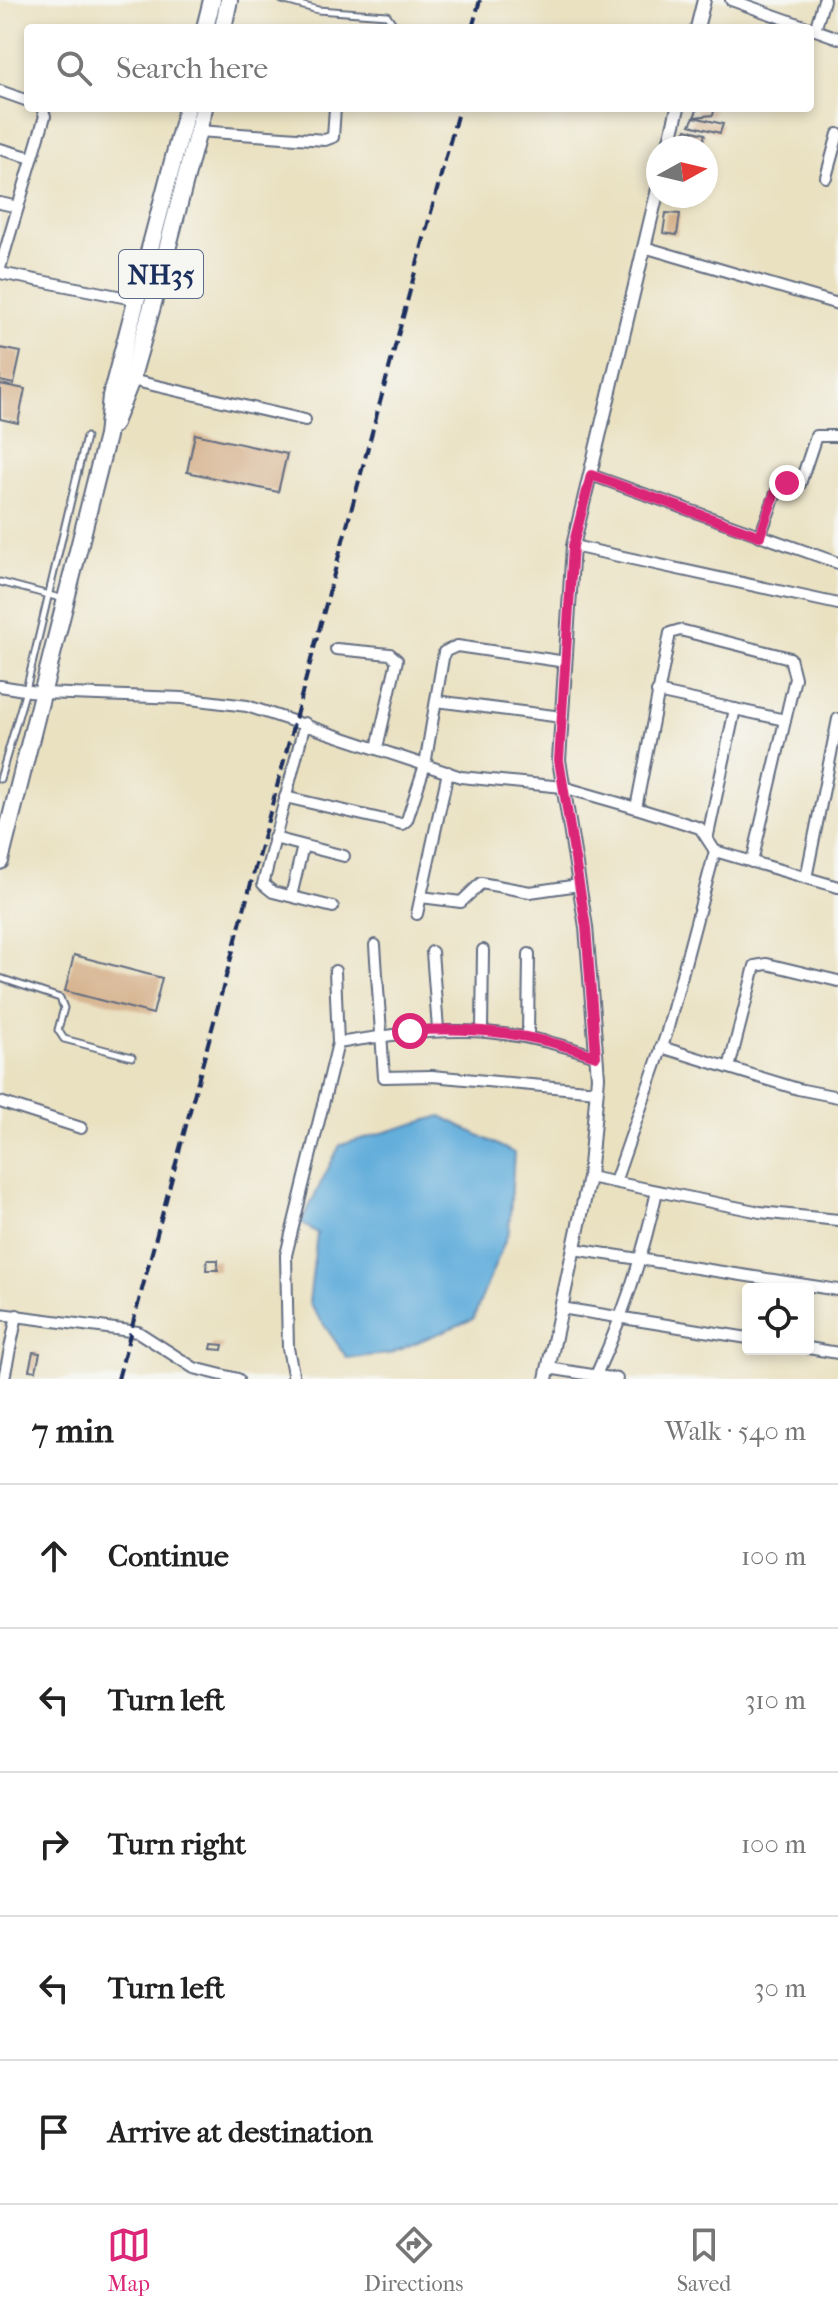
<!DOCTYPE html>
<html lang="en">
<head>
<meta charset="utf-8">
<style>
  body { margin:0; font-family:"IM FELL French Canon",serif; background:#f2f2f2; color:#222 }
  .controls { position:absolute; right:24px; bottom:24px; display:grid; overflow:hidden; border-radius:8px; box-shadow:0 4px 12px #0003 }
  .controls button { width:72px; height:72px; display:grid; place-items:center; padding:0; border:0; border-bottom:2px solid #e0e0e0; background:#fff; color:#222; font:40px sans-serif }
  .compass { position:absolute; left:646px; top:136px; width:72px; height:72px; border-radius:50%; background:#fff; box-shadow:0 4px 12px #0003; rotate:82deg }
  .stop { position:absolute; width:24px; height:24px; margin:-18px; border:6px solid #db2777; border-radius:50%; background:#fff }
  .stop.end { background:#db2777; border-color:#fff; box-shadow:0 2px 8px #0008 }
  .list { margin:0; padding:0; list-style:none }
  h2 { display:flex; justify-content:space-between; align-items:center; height:104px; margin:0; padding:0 32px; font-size:34px }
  h2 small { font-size:26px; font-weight:400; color:#767676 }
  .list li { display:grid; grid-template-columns:52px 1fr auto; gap:24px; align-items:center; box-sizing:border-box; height:144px; padding:0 32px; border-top:2px solid #e0e0e0 }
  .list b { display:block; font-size:30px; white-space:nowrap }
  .list em { font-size:26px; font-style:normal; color:#767676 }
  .icon { flex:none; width:44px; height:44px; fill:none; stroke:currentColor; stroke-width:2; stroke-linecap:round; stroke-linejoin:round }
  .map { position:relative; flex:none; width:838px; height:1379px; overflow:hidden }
  .search { position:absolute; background:#fff; box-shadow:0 4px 12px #0003; left:24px; right:24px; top:24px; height:88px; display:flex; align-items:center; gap:20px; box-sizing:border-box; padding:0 28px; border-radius:8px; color:#767676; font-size:30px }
  .sheet { height:824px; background:#fff }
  nav { display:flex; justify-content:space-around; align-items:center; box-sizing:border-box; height:112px; border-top:2px solid #e0e0e0; background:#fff; font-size:22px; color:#767676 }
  nav a { display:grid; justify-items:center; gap:4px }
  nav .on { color:#db2777 }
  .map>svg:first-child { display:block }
  .water { fill:#63aedb; stroke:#3f6e9c; stroke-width:2 }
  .building { fill:#d7b490 }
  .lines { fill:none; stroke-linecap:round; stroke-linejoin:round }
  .service-casing { stroke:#636d81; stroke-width:9 }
  .minor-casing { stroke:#636d81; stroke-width:14 }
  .tertiary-casing { stroke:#636d81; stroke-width:16 }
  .trunk-casing { stroke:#636d81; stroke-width:20 }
  .service { stroke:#fff; stroke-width:5 }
  .minor { stroke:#fff; stroke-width:10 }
  .tertiary { stroke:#fff; stroke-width:12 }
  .trunk { stroke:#fff; stroke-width:16 }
  .rail { stroke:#1b2f5e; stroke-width:4; stroke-dasharray:12 6; stroke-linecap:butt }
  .route { stroke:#db2777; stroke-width:10 }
  .labels { text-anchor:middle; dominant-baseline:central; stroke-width:8; stroke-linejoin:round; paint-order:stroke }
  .shield { fill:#f6f6f2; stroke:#5d6b8a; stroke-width:2 }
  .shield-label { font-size:28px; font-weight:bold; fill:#1b2f5e }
</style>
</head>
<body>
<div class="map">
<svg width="838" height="1379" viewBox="0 0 838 1379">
  <rect width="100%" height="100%" fill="#f6f6f2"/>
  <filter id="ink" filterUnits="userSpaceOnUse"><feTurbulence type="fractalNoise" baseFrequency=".0125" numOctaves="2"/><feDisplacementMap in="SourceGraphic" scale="16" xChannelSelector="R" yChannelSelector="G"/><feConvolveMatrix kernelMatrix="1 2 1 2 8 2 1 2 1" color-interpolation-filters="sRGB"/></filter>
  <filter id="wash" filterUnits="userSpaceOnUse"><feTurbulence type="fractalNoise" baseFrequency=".006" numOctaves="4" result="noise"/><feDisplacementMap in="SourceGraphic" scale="32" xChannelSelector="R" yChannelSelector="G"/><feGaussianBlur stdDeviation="1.8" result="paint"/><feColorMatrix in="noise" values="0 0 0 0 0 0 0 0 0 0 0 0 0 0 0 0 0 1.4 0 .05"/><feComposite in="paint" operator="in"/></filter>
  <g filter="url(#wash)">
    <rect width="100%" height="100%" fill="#eae1c1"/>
    <!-- water -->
    <polygon class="water" points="441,1116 514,1153 509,1231 473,1319 389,1354 347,1358 309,1303 317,1233 301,1223 340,1145"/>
    <g id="blocks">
      <!-- building -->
      <g class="building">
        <polygon points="698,108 715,108 713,115 694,117 723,124 720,133 690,125 694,117"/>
        <polygon points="686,129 705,134 701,148 682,148"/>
        <polygon points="666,213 680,214 677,235 663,233"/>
        <polygon points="0,348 21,352 14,384 0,381"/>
        <polygon points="0,384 25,389 18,423 0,419"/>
        <polygon points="195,434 287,454 278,492 187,472"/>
        <polygon points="74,955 162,978 153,1014 65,991"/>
        <polygon points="207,1260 218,1260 218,1270 206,1270"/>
        <polygon points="212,1344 223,1345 222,1350 211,1349"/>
        <polygon points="33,1352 40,1353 36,1371 29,1370"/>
      </g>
    </g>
  </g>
  <g filter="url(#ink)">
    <use href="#blocks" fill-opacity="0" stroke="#636d81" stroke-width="2"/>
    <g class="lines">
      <!-- service casing -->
      <g class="service-casing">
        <g id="service">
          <polyline points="282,0 318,10 387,15 396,28"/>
          <polyline points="0,582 64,599"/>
          <polyline points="0,779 26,690 86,437"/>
          <polyline points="0,978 60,998 64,1008 58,1030 64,1039 132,1057"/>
        </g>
      </g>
      <!-- minor casing -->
      <g class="minor-casing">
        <g id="minor">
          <polyline points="731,0 838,38"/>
          <polyline points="815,30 824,0"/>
          <polyline points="0,91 28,101"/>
          <polyline points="198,131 325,140 333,137 335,108"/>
          <polyline points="0,149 32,158"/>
          <polyline points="826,177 838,134"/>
          <polyline points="0,203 18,207"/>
          <polyline points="644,247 838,304"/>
          <polyline points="0,268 45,116 42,108"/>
          <polyline points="0,273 138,300"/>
          <polyline points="131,380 305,420"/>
          <polyline points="591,475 838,563"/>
          <polyline points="760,536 779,485 800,484 816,436 838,436"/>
          <polyline points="573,546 838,604"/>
          <polyline points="336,649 390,654 397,660 377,748"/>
          <polyline points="0,686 42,693 182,698 247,706 461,777 563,787 636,808 700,828 715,851"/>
          <polyline points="657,692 785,720"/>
          <polyline points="436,701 562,717"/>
          <polyline points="305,723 263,884 273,892 333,907"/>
          <polyline points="285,797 402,824 407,820 425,765 444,652 457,646 566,662"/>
          <polyline points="636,808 670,633 680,630 790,658 795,678 752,862"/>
          <polyline points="708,835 735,709"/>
          <polyline points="274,838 344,856"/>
          <polyline points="806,878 838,719"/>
          <polyline points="291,896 303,846"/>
          <polyline points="421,897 461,902 481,883 530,892 579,885"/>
          <polyline points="417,914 448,772"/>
          <polyline points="375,945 384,1077 432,1076 597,1091"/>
          <polyline points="432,952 438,1029"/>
          <polyline points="482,1030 483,950"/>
          <polyline points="528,1035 529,954"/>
          <path d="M338,1043C437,1027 500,1023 596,1056"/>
          <polyline points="661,1047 798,1089 838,1097"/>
          <polyline points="729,1068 755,966 767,964 838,981"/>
          <polyline points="0,1102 81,1128"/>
          <polyline points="589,1177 760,1212 838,1220"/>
          <polyline points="615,1182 666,1035 715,851 838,887"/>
          <polyline points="574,1249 838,1290"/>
          <polyline points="561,1308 748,1338"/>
          <polyline points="0,1314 138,1332 194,1368 238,1379"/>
          <polyline points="808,1348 838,1353"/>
          <polyline points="548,1368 617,1379"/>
          <path d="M596,1375C624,1315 643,1256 657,1191"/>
          <polyline points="4,1378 17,1315"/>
          <polyline points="294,1379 288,1348 286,1255 338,1043 335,971"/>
        </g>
      </g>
      <!-- tertiary casing -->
      <g class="tertiary-casing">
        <g id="tertiary">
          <polyline points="697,28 704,0"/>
          <polyline points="668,148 678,108"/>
          <polyline points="546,1379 589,1177 598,1077 586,927 559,760 573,546 658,189"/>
        </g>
      </g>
      <!-- trunk casing -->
      <g class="trunk-casing">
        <g id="trunk">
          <polyline points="205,28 212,0"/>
          <polyline points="223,28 229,0"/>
          <polyline points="113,425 131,380 153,303 204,108"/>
          <polyline points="0,861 107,436 111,396 187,108"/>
        </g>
      </g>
      <!-- service -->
      <use href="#service" class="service"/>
      <!-- minor -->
      <use href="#minor" class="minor"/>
      <!-- tertiary -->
      <use href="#tertiary" class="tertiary"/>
      <!-- trunk -->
      <use href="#trunk" class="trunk"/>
      <!-- rail -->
      <g class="rail">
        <polyline points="472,28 480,0"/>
        <polyline points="118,1379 459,108"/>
      </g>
    </g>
  </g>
  <g class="lines" filter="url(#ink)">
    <!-- route -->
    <path class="route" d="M410,1031C476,1026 534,1034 596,1056L586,927L559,760L573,546L591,475L760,536L776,490L787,483"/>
  </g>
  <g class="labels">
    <!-- shield labels -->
    <rect class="shield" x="119" y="250" width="84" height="48" rx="6"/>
    <g class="shield-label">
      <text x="161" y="274">NH35</text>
    </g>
  </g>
</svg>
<div class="controls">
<button><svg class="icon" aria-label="locate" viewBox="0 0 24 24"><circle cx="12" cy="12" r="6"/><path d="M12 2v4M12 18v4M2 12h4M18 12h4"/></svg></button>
</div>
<svg class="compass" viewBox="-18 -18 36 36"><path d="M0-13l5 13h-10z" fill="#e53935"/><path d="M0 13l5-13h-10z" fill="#767676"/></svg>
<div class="stop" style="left:410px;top:1031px"></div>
<div class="stop end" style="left:787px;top:483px"></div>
<div class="search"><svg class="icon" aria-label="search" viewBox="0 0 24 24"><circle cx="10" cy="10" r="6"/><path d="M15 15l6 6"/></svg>Search here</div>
</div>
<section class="sheet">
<h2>7 min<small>Walk · 540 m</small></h2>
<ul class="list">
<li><svg class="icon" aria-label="ahead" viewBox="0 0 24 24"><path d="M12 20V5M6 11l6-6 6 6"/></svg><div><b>Continue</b></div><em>100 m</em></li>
<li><svg class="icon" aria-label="left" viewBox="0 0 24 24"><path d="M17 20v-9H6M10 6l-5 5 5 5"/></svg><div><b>Turn left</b></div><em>310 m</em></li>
<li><svg class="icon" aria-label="right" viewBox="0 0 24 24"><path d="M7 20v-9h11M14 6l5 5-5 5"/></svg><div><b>Turn right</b></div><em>100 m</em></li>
<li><svg class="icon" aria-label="left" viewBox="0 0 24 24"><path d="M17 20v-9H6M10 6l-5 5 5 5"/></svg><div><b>Turn left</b></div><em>30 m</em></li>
<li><svg class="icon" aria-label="arrive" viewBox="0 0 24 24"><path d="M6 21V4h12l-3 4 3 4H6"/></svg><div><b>Arrive at destination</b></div></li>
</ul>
</section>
<nav>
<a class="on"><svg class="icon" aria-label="map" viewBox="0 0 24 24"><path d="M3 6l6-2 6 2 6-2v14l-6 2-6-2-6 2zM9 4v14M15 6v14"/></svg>Map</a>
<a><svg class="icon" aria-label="directions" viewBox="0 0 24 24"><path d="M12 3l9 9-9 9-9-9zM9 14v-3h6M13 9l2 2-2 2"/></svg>Directions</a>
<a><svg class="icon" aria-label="saved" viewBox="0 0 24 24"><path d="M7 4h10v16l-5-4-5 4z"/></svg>Saved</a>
</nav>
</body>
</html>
